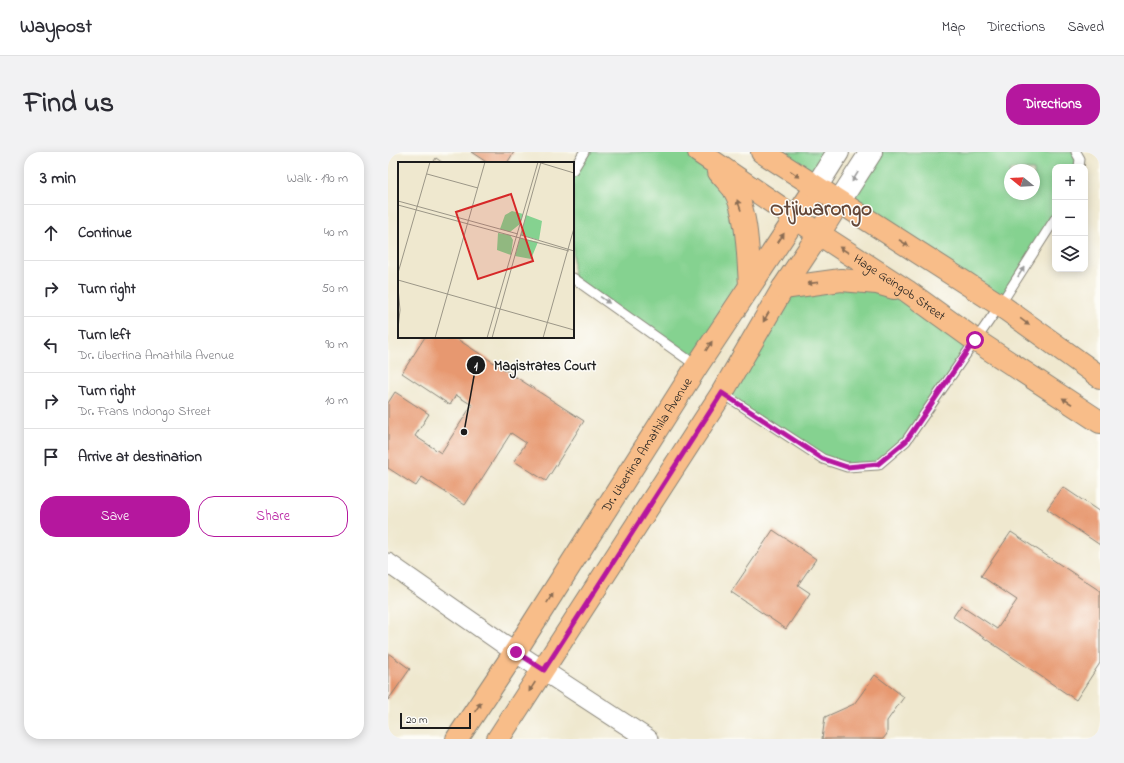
<!DOCTYPE html>
<html lang="en">
<head>
<meta charset="utf-8">
<style>
  body { margin:0; font-family:"Indie Flower",sans-serif; background:#f2f2f3; color:#2b2b33 }
  .controls { position:absolute; right:12px; top:12px; display:grid; overflow:hidden; border-radius:8px; box-shadow:0 2px 10px #0003 }
  .controls button { width:36px; height:36px; display:grid; place-items:center; padding:0; border:0; border-bottom:1px solid #e1e1e2; background:#fff; color:#2b2b33; font:20px sans-serif }
  .compass { position:absolute; left:616px; top:12px; width:36px; height:36px; border-radius:50%; background:#fff; box-shadow:0 2px 10px #0003; rotate:288deg }
  .scale { position:absolute; left:12px; bottom:10px; width:71px; box-sizing:border-box; padding-left:4px; border:2px solid #1c1c1c; border-top:0; font-size:11px; line-height:14px; white-space:nowrap; color:#1c1c1c; -webkit-text-stroke:3px #fdfcf7; paint-order:stroke }
  .stop { position:absolute; width:12px; height:12px; margin:-9px; border:3px solid #b5179e; border-radius:50%; background:#fff }
  .stop.end { background:#b5179e; border-color:#fff; box-shadow:0 1px 4px #0008 }
  .list { margin:0; padding:0; list-style:none }
  h2 { display:flex; justify-content:space-between; align-items:center; height:52px; margin:0; padding:0 16px; font-size:17px }
  h2 small { font-size:13px; font-weight:400; color:#7c7c81 }
  .list li { display:grid; grid-template-columns:26px 1fr auto; gap:12px; align-items:center; box-sizing:border-box; height:56px; padding:0 16px; border-top:1px solid #e1e1e2 }
  .list b { display:block; font-size:15px; white-space:nowrap }
  .list p { margin:0; font-size:13px; white-space:nowrap; color:#7c7c81 }
  .list em { font-size:13px; font-style:normal; color:#7c7c81 }
  .actions { display:flex; gap:8px; padding:12px 16px }
  .actions a { flex:1; padding:9px 0; border:1px solid #b5179e; border-radius:16px; text-align:center; font-size:14px; color:#b5179e }
  .actions .main { background:#b5179e; color:#fff }
  .icon { flex:none; width:22px; height:22px; fill:none; stroke:currentColor; stroke-width:2; stroke-linecap:round; stroke-linejoin:round }
  .map { position:relative; flex:none; width:712px; height:587px; overflow:hidden; border-radius:16px }
  header { display:flex; align-items:center; gap:24px; box-sizing:border-box; height:56px; padding:0 20px; background:#fff; border-bottom:1px solid #e1e1e2 }
  header strong { font-size:19px }
  nav { display:flex; gap:22px; margin-inline-start:auto; font-size:14px }
  .intro { display:flex; align-items:center; justify-content:space-between; box-sizing:border-box; height:96px; padding:0 24px }
  h1 { margin:0; font-size:28px }
  .button { padding:10px 18px; border-radius:16px; background:#b5179e; color:#fff; font-size:14px; font-weight:700 }
  main { display:flex; gap:24px; padding:0 24px }
  aside { flex:1; background:#fff; border-radius:16px; box-shadow:0 2px 10px #0003 }
  .map>svg:first-child { display:block }
  .green { fill:#85d290; stroke:#507756; fill-rule:evenodd }
  .building { fill:#e79870 }
  .lines { fill:none; stroke-linecap:round; stroke-linejoin:round }
  .service-casing { stroke:#868276; stroke-width:11 }
  .minor-casing { stroke:#868276; stroke-width:21 }
  .tertiary-casing { stroke:#868276; stroke-width:24 }
  .primary-casing { stroke:#868276; stroke-width:24 }
  .trunk-casing { stroke:#868276; stroke-width:24 }
  .service { stroke:#fff; stroke-width:9 }
  .minor { stroke:#fff; stroke-width:19 }
  .tertiary { stroke:#fff; stroke-width:22 }
  .primary { stroke:#f8bd89; stroke-width:22 }
  .trunk { stroke:#f8bd89; stroke-width:22 }
  .oneway { fill:#8a6c52 }
  .oneway2 { fill:#999 }
  .route { stroke:#b5179e; stroke-width:5 }
  .labels { text-anchor:middle; dominant-baseline:central; stroke-width:3; stroke-linejoin:round; paint-order:stroke }
  .street-label { font-size:13px; fill:#1c1c1c; stroke:#fdfcf7 }
  .town-label { font-size:21px; font-weight:bold; fill:#634739; stroke:#fdfcf7 }
  .inset-road { fill:none; stroke:#9b9687; stroke-width:1 }
  .view { fill:#d62828; fill-opacity:0.15; stroke:#d62828; stroke-width:2 }
  .inset-edge { fill:none; stroke:#1c1c1c; stroke-width:2 }
  .leader { fill:none; stroke:#1c1c1c; stroke-width:1.5 }
  .callout-dot { fill:#1c1c1c; stroke:#fdfcf7; stroke-width:1.5 }
  .mark-label { font-size:12px; text-anchor:middle; font-weight:bold; fill:#fff }
  .callout-label { font-size:14px; text-anchor:middle; font-weight:bold; fill:#1c1c1c; stroke:#fdfcf7; stroke-width:3; stroke-linejoin:round; paint-order:stroke }
</style>
</head>
<body>
<header>
<strong>Waypost</strong>
<nav><a>Map</a><a>Directions</a><a>Saved</a></nav>
</header>
<div class="intro"><h1>Find us</h1><a class="button">Directions</a></div>
<main>
<aside>
<h2>3 min<small>Walk · 190 m</small></h2>
<ul class="list">
<li><svg class="icon" aria-label="ahead" viewBox="0 0 24 24"><path d="M12 20V5M6 11l6-6 6 6"/></svg><div><b>Continue</b></div><em>40 m</em></li>
<li><svg class="icon" aria-label="right" viewBox="0 0 24 24"><path d="M7 20v-9h11M14 6l5 5-5 5"/></svg><div><b>Turn right</b></div><em>50 m</em></li>
<li><svg class="icon" aria-label="left" viewBox="0 0 24 24"><path d="M17 20v-9H6M10 6l-5 5 5 5"/></svg><div><b>Turn left</b><p>Dr. Libertina Amathila Avenue</p></div><em>90 m</em></li>
<li><svg class="icon" aria-label="right" viewBox="0 0 24 24"><path d="M7 20v-9h11M14 6l5 5-5 5"/></svg><div><b>Turn right</b><p>Dr. Frans Indongo Street</p></div><em>10 m</em></li>
<li><svg class="icon" aria-label="arrive" viewBox="0 0 24 24"><path d="M6 21V4h12l-3 4 3 4H6"/></svg><div><b>Arrive at destination</b></div></li>
</ul>
<div class="actions"><a class="main">Save</a><a>Share</a></div>
</aside>
<div class="map">
<svg width="712" height="587" viewBox="0 0 712 587">
  <rect width="100%" height="100%" fill="#fdfcf7"/>
  <filter id="ink" filterUnits="userSpaceOnUse"><feTurbulence type="fractalNoise" baseFrequency=".025" numOctaves="2"/><feDisplacementMap in="SourceGraphic" scale="8" xChannelSelector="R" yChannelSelector="G"/><feConvolveMatrix kernelMatrix="1 2 1 2 8 2 1 2 1" color-interpolation-filters="sRGB"/></filter>
  <filter id="wash" filterUnits="userSpaceOnUse"><feTurbulence type="fractalNoise" baseFrequency=".012" numOctaves="4" result="noise"/><feDisplacementMap in="SourceGraphic" scale="16" xChannelSelector="R" yChannelSelector="G"/><feGaussianBlur stdDeviation="0.9" result="paint"/><feColorMatrix in="noise" values="0 0 0 0 0 0 0 0 0 0 0 0 0 0 0 0 0 1.4 0 .05"/><feComposite in="paint" operator="in"/></filter>
  <g filter="url(#wash)">
    <rect width="100%" height="100%" fill="#efe8cf"/>
    <!-- green -->
    <g class="green">
      <polygon points="196,0 311,0 345,37 362,133 309,214 185,126 185,18"/>
      <polygon points="374,0 450,0 428,35"/>
      <path d="M483,0H688L691,15H667V65L612,153L451,50ZM622,18H646V42H622Z"/>
      <polygon points="489,131 587,188 518,289 490,313 459,315 435,307 334,241 395,136"/>
    </g>
    <g id="blocks">
      <!-- building -->
      <g class="building">
        <polygon points="83,0 126,0 119,11 100,11"/>
        <polygon points="48,6 55,11 45,11"/>
        <polygon points="37,185 66,185 196,269 158,329 126,309 138,291 123,281 77,353 34,325 28,334 0,316 0,251 7,240 41,262 27,284 53,301 84,253 68,243 62,253 14,221"/>
        <polygon points="675,335 712,360 712,393 659,357"/>
        <polygon points="385,378 428,407 410,433 422,441 398,477 343,440"/>
        <polygon points="623,380 712,439 712,511 688,548 565,465 573,453 609,477 629,448 593,424"/>
        <polygon points="0,501 22,517 0,548"/>
        <polygon points="487,523 516,545 499,569 499,582 495,587 434,587 437,565 466,552"/>
      </g>
    </g>
  </g>
  <g filter="url(#ink)">
    <use href="#blocks" fill-opacity="0" stroke="#868276" stroke-width="1"/>
    <g class="lines">
      <!-- service casing -->
      <g class="service-casing">
        <g id="service">
          <polyline points="688,0 692,7 691,15"/>
          <polyline points="185,18 196,0"/>
          <polyline points="185,126 309,214"/>
          <polyline points="334,241 435,307 459,315 490,313 518,289 612,153 667,67"/>
        </g>
      </g>
      <!-- minor casing -->
      <g class="minor-casing">
        <polyline id="minor" points="0,411 127,500 260,587"/>
      </g>
      <!-- tertiary casing -->
      <g class="tertiary-casing">
        <g id="tertiary">
          <polyline points="428,35 450,0"/>
          <polyline points="451,50 483,0"/>
        </g>
      </g>
      <!-- primary casing -->
      <g class="primary-casing">
        <g id="primary">
          <path id="s1" d="M69,587L127,500L309,214L428,35"/>
          <polyline points="110,587 334,241 395,136 431,82 451,50"/>
        </g>
      </g>
      <!-- trunk casing -->
      <g class="trunk-casing">
        <g id="trunk">
          <path id="s2" d="M311,0L431,82L519,139L587,188L712,270"/>
          <polyline points="374,0 612,153 712,225"/>
          <path d="M331,20C335,25 341,31 345,36C360,59 360,106 362,133"/>
          <polyline points="395,136 453,128 489,131 506,136"/>
        </g>
      </g>
      <!-- service -->
      <use href="#service" class="service"/>
      <!-- minor -->
      <use href="#minor" class="minor"/>
      <!-- tertiary -->
      <use href="#tertiary" class="tertiary"/>
      <!-- primary -->
      <use href="#primary" class="primary"/>
      <!-- trunk -->
      <use href="#trunk" class="trunk"/>
    </g>
    <!-- one-way arrows -->
    <defs><path id="oneway-solid" d="M-6-.8H1V-3.2L6.5 0L1 3.2V.8H-6Z"/></defs>
    <g class="oneway">
      <use href="#oneway-solid" transform="translate(407 22) rotate(34)"/>
      <use href="#oneway-solid" transform="translate(351 53) rotate(-110)"/>
      <use href="#oneway-solid" transform="translate(393 86) rotate(-56)"/>
      <use href="#oneway-solid" transform="translate(516 91) rotate(33)"/>
      <use href="#oneway-solid" transform="translate(456 98) rotate(-147)"/>
      <use href="#oneway-solid" transform="translate(425 131) rotate(173)"/>
      <use href="#oneway-solid" transform="translate(378 165) rotate(120)"/>
      <use href="#oneway-solid" transform="translate(637 170) rotate(36)"/>
      <use href="#oneway-solid" transform="translate(321 194) rotate(-57)"/>
      <use href="#oneway-solid" transform="translate(679 249) rotate(-147)"/>
      <use href="#oneway-solid" transform="translate(162 446) rotate(-58)"/>
      <use href="#oneway-solid" transform="translate(144 535) rotate(123)"/>
      <use href="#oneway-solid" transform="translate(90 555) rotate(-56)"/>
    </g>
    <g class="oneway2">
      <use href="#oneway-solid" transform="translate(467 25) rotate(122)"/>
      <use href="#oneway-solid" transform="translate(633 120) rotate(-57)"/>
      <use href="#oneway-solid" transform="translate(217 148) rotate(35)"/>
    </g>
  </g>
  <g class="lines" filter="url(#ink)">
    <!-- route -->
    <polyline class="route" points="128,500 156,518 334,241 435,307 459,315 490,312 518,289 587,188"/>
  </g>
  <g class="labels">
    <!-- street labels -->
    <g class="street-label">
      <text stroke="none"><textPath href="#s2" startOffset="242">Hage Geingob Street</textPath></text>
      <text stroke="none"><textPath href="#s1" startOffset="350">Dr. Libertina Amathila Avenue</textPath></text>
    </g>
    <!-- town labels -->
    <g class="town-label">
      <text x="433" y="58">Otjiwarongo</text>
    </g>
  </g>
  <!-- overview -->
  <g transform="translate(10 10)">
    <rect width="176" height="176" fill="#efe8cf"/>
    <path d="M114,49L125,52L122,62L112,70L102,67L107,53ZM128,53L144,59L141,78L123,73ZM100,71L112,73L115,78L113,93L99,88ZM122,76L140,80L133,97L117,94Z" fill="#85d290"/>
    <path class="inset-road" d="M143,1L176,11M29,12L80,26M0,39L120,72M0,43L122,76M123,73L176,89M122,76L171,89M0,111L32,0M0,118L176,168M0,125L2,148L0,167M37,176L87,0M89,176L140,0M94,176L143,0M145,176L176,66"/>
    <path class="view" d="M113,32L135,99L80,117L58,50Z"/>
    <rect width="176" height="176" class="inset-edge"/>
  </g>
  <!-- callouts -->
  <path class="leader" d="M76 280L88 213"/>
  <g class="callout-dot">
    <circle cx="76" cy="280" r="4"/>
    <circle cx="88" cy="213" r="10"/>
  </g>
  <g class="mark-label">
    <text x="88" y="218">1</text>
  </g>
  <g class="callout-label">
    <text x="157" y="218">Magistrates Court</text>
  </g>
</svg>
<div class="controls">
<button>+</button>
<button>−</button>
<button><svg class="icon" aria-label="layers" viewBox="0 0 24 24"><path d="M12 4l9 5-9 5-9-5zM3 14l9 5 9-5"/></svg></button>
</div>
<svg class="compass" viewBox="-18 -18 36 36"><path d="M0-13l5 13h-10z" fill="#e53935"/><path d="M0 13l5-13h-10z" fill="#7c7c81"/></svg>
<div class="scale">20 m</div>
<div class="stop" style="left:587px;top:188px"></div>
<div class="stop end" style="left:128px;top:500px"></div>
</div>
</main>
</body>
</html>
